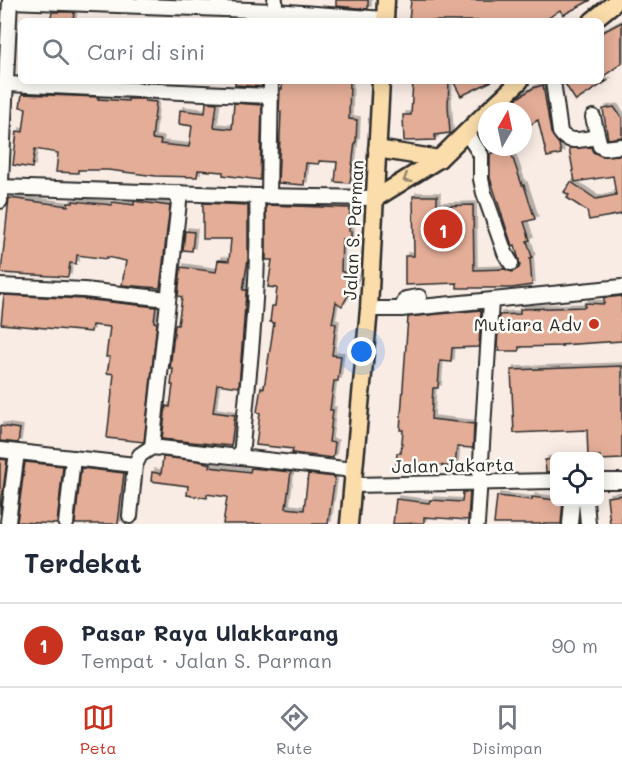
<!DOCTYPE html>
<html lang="id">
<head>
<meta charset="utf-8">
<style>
  body { margin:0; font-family:Mali,sans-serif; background:#f2f2f3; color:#1f2937 }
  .controls { position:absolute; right:18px; bottom:18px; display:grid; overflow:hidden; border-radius:9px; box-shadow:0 3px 15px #0003 }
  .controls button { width:54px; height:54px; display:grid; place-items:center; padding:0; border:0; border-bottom:2px solid #e0e1e3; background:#fff; color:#1f2937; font:30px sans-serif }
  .compass { position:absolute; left:478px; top:102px; width:54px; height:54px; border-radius:50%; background:#fff; box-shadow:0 3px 15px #0003; rotate:9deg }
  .you { position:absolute; left:362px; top:352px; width:21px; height:21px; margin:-15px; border:4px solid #fff; border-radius:50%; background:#1a73e8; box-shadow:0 0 0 9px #1a73e833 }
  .badge { display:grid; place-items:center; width:39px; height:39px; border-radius:50%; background:#c8321e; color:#fff; font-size:20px; font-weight:700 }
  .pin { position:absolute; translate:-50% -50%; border:3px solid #fff; box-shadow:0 2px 6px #0006 }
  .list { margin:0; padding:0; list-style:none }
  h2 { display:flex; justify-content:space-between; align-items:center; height:78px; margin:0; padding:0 24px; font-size:26px }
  h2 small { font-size:20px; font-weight:400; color:#747a83 }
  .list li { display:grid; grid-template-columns:39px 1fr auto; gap:18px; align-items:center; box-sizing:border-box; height:84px; padding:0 24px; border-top:2px solid #e0e1e3 }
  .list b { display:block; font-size:22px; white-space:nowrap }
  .list p { margin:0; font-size:20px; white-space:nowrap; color:#747a83 }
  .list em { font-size:20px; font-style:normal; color:#747a83 }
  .icon { flex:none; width:33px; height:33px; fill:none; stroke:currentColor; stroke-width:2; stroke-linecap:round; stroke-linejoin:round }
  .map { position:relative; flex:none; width:622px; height:524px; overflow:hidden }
  .search { position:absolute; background:#fff; box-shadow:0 3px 15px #0003; left:18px; right:18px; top:18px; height:66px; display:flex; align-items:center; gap:15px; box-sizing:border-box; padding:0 21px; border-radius:9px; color:#747a83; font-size:22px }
  .sheet { height:162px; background:#fff }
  nav { display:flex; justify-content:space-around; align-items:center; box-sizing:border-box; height:84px; border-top:2px solid #e0e1e3; background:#fff; font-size:16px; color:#747a83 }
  nav a { display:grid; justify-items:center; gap:3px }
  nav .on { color:#c8321e }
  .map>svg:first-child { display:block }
  .building { fill:#e3ad97; stroke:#2b2b2b; stroke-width:1.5; filter:url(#shadow) }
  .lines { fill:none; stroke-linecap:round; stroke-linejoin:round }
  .minor-casing { stroke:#2b2b2b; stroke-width:18 }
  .major-casing { stroke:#2b2b2b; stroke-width:21 }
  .minor { stroke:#fdfcf7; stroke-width:14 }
  .major { stroke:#fbddab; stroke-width:16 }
  .oneway { stroke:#93846b }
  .poi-dot { fill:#c8321e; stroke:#fdfcf7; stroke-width:2 }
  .labels { text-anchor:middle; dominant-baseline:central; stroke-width:5; stroke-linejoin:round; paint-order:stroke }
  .street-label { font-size:18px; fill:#2b2b2b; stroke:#fdfcf7 }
  .poi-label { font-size:18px; fill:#2b2b2b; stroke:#fdfcf7; text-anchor:end }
</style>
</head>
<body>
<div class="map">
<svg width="622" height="524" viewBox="0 0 622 524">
  <defs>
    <filter id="shadow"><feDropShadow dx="3" dy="-3" stdDeviation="0" flood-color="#0004"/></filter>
  </defs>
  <rect width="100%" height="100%" fill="#f8ece4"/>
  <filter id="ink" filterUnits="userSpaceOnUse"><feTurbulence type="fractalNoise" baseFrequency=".0167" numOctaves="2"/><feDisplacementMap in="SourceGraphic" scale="12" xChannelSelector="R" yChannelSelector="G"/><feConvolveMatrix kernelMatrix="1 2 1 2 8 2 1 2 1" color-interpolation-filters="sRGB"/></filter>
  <g filter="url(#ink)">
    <!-- building -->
    <g class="building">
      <polygon points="336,0 368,0 368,9 336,6"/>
      <polygon points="411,0 591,0 563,15 560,10 544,21 409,21"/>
      <polygon points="52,12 74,12 73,21 50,21"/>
      <polygon points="622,22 622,63 601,78 601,33"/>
      <polygon points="235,81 262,81 262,87 235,85"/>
      <polygon points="282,81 350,81 349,119 357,120 356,142 355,142 350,183 335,182 337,162 319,161 319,164 306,163 304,185 278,183 281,112 279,112 280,89 282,89"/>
      <polygon points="413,81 449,81 448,105 450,133 435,135 435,140 404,141 403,115 411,115"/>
      <polygon points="453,81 492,81 461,96"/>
      <polygon points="563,81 607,81 576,101"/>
      <polygon points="543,85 551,133 559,144 561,154 547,157 538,120 523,129 523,111 503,111 516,99 533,88"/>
      <polygon points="22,94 99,97 98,99 128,101 128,99 145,99 145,101 156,102 152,139 161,140 160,144 189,147 192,126 179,124 180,110 205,113 206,102 217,103 214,127 232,129 234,103 262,105 260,180 223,175 223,172 198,170 197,177 156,176 108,170 78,170 78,173 56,172 58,153 35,149 32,168 13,165 17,131 23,132 26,108 20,107"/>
      <polygon points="614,107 622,118 622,137 608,139 603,109"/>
      <polygon points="509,147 522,185 524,185 535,219 524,222 530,240 527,241 532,257 530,258 532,285 512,288 457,288 457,283 405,285 405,256 414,256 413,196 437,196 437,206 473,205 474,270 505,269 512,272 519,268 520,265 515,245 512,246 490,178 490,154"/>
      <polygon points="591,147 593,152 601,156 622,155 622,214 589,220 587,211 567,198 569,195 564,192 571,182 596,199 616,195 613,176 575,182 569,148"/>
      <polygon points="9,198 68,206 68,203 73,203 73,201 112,205 112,202 134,205 134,201 170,206 160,288 122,285 126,261 107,257 107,259 77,255 76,264 70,263 68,277 1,273"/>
      <polygon points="203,203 248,205 248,259 243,290 247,290 246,293 239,387 217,384 213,412 235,415 231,446 162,439 166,406 170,407 173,385 171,385 173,369 170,369 175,325 178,325 182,297 178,296 181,267 216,272 218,260 229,261 231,239 203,239"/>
      <polygon points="266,205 350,208 349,231 351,231 351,239 342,239 341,271 357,280 342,306 336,302 332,323 336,324 332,355 341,356 338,381 334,381 330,410 333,410 329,442 335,443 333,458 292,453 293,449 256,445 260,413 257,412 261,387 264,388 274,323 270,322 272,306 275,306 277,288 268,287 272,260 266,260"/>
      <polygon points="185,231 194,232 192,251 183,250"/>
      <polygon points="4,295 83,299 156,307 154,322 157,323 144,442 107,438 114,374 107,373 110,357 106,357 110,327 92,325 91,332 1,324"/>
      <polygon points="622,296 622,341 561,345 562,346 519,347 519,351 499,351 499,347 497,347 499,315 520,314 520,309 585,307 585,303 604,304 604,298"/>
      <polygon points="481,310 479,347 452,348 451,362 440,361 438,388 433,388 431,419 474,424 473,448 457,447 455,467 427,464 426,470 396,467 397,453 401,453 403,430 400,430 408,317"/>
      <polygon points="622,366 622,459 600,460 600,456 588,456 587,430 514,433 511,370"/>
      <polygon points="0,426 20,429 18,443 0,441"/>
      <polygon points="163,457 198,461 211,464 210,467 250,472 251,468 291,472 286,508 304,510 308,474 335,477 328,524 223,524 227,497 207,494 207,498 187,495 188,486 151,481 152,472 161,474"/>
      <polygon points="0,459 7,460 0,514"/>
      <polygon points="555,459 555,471 546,472 545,460"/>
      <polygon points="25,462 63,466 57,524 17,522"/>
      <polygon points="81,468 124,473 118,524 75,524"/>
      <polygon points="463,492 470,492 468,520 424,517 424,523 393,524 396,499 429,503 430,500 462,502"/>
      <polygon points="622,495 622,524 610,524 607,497"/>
      <polygon points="497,496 532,500 532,497 563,501 561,524 494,524"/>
    </g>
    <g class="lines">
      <!-- minor casing -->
      <g class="minor-casing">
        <g id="minor">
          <polyline points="10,1 274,11 385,19"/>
          <polyline points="274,21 275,0"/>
          <path d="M553,81L560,132C568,145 584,139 597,137"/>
          <polyline points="7,84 271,96"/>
          <polyline points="593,117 600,146 604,148 622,146"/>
          <polyline points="466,132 481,155 481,179 484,193 505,253 511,263"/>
          <polyline points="0,187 257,196 376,198"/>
          <polyline points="269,196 271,81"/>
          <polyline points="0,201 10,0"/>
          <polyline points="0,286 84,290 168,299"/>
          <polyline points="369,309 401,309 622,287"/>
          <polyline points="401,309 406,299 419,297"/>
          <polyline points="152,447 180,193"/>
          <polyline points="0,450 135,465 140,455 152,447 353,470"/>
          <path d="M241,456C249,369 260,283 257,196"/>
          <polyline points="600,481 622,481"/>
          <polyline points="353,485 554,481"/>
          <polyline points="586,502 588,524"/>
          <polyline points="130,516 135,465"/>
          <polyline points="8,522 17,452"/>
          <polyline points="66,524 73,458"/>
          <polyline points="477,524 491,301"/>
          <polyline points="570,524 572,502"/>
        </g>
      </g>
      <!-- major casing -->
      <g class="major-casing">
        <g id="major">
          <polyline points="385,21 386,0"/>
          <polyline points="592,21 618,0"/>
          <polyline points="488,111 520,81"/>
          <polyline points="377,149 439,159"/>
          <polyline points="376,198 439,159 487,112"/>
          <polyline points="349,524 369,309 381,81"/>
        </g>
      </g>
      <!-- minor -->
      <use href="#minor" class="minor"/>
      <!-- major -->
      <use href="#major" class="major"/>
    </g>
    <!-- one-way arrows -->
    <defs><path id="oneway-chevron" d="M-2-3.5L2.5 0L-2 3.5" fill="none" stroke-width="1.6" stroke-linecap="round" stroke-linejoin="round" transform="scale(1.5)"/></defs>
    <use class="oneway" href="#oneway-chevron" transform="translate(407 179) rotate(148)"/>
  </g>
  <!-- markers -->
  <circle class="poi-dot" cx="594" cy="324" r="6"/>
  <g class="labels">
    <!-- street labels -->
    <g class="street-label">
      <text transform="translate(353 230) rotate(-87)">Jalan S. Parman</text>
      <text transform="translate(453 465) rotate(-1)">Jalan Jakarta</text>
    </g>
    <!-- poi labels -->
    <g class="poi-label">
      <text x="582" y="324">Mutiara Adv</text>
    </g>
  </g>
</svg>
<div class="controls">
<button><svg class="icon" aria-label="locate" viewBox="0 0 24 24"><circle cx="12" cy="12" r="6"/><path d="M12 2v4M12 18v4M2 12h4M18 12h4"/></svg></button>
</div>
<svg class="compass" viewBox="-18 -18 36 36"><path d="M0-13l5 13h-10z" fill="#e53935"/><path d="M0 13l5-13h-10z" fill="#747a83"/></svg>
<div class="you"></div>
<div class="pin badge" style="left:443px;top:229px">1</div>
<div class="search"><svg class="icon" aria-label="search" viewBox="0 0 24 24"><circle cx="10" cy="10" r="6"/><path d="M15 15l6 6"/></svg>Cari di sini</div>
</div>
<section class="sheet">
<h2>Terdekat<small></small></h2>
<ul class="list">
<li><span class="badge">1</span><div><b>Pasar Raya Ulakkarang</b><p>Tempat · Jalan S. Parman</p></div><em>90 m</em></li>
</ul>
</section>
<nav>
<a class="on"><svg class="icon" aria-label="map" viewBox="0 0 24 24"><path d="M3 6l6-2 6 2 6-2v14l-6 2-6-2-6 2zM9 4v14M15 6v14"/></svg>Peta</a>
<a><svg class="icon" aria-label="directions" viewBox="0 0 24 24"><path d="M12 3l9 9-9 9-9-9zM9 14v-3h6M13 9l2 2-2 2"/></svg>Rute</a>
<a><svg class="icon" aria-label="saved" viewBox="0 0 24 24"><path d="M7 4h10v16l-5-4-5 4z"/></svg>Disimpan</a>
</nav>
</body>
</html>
